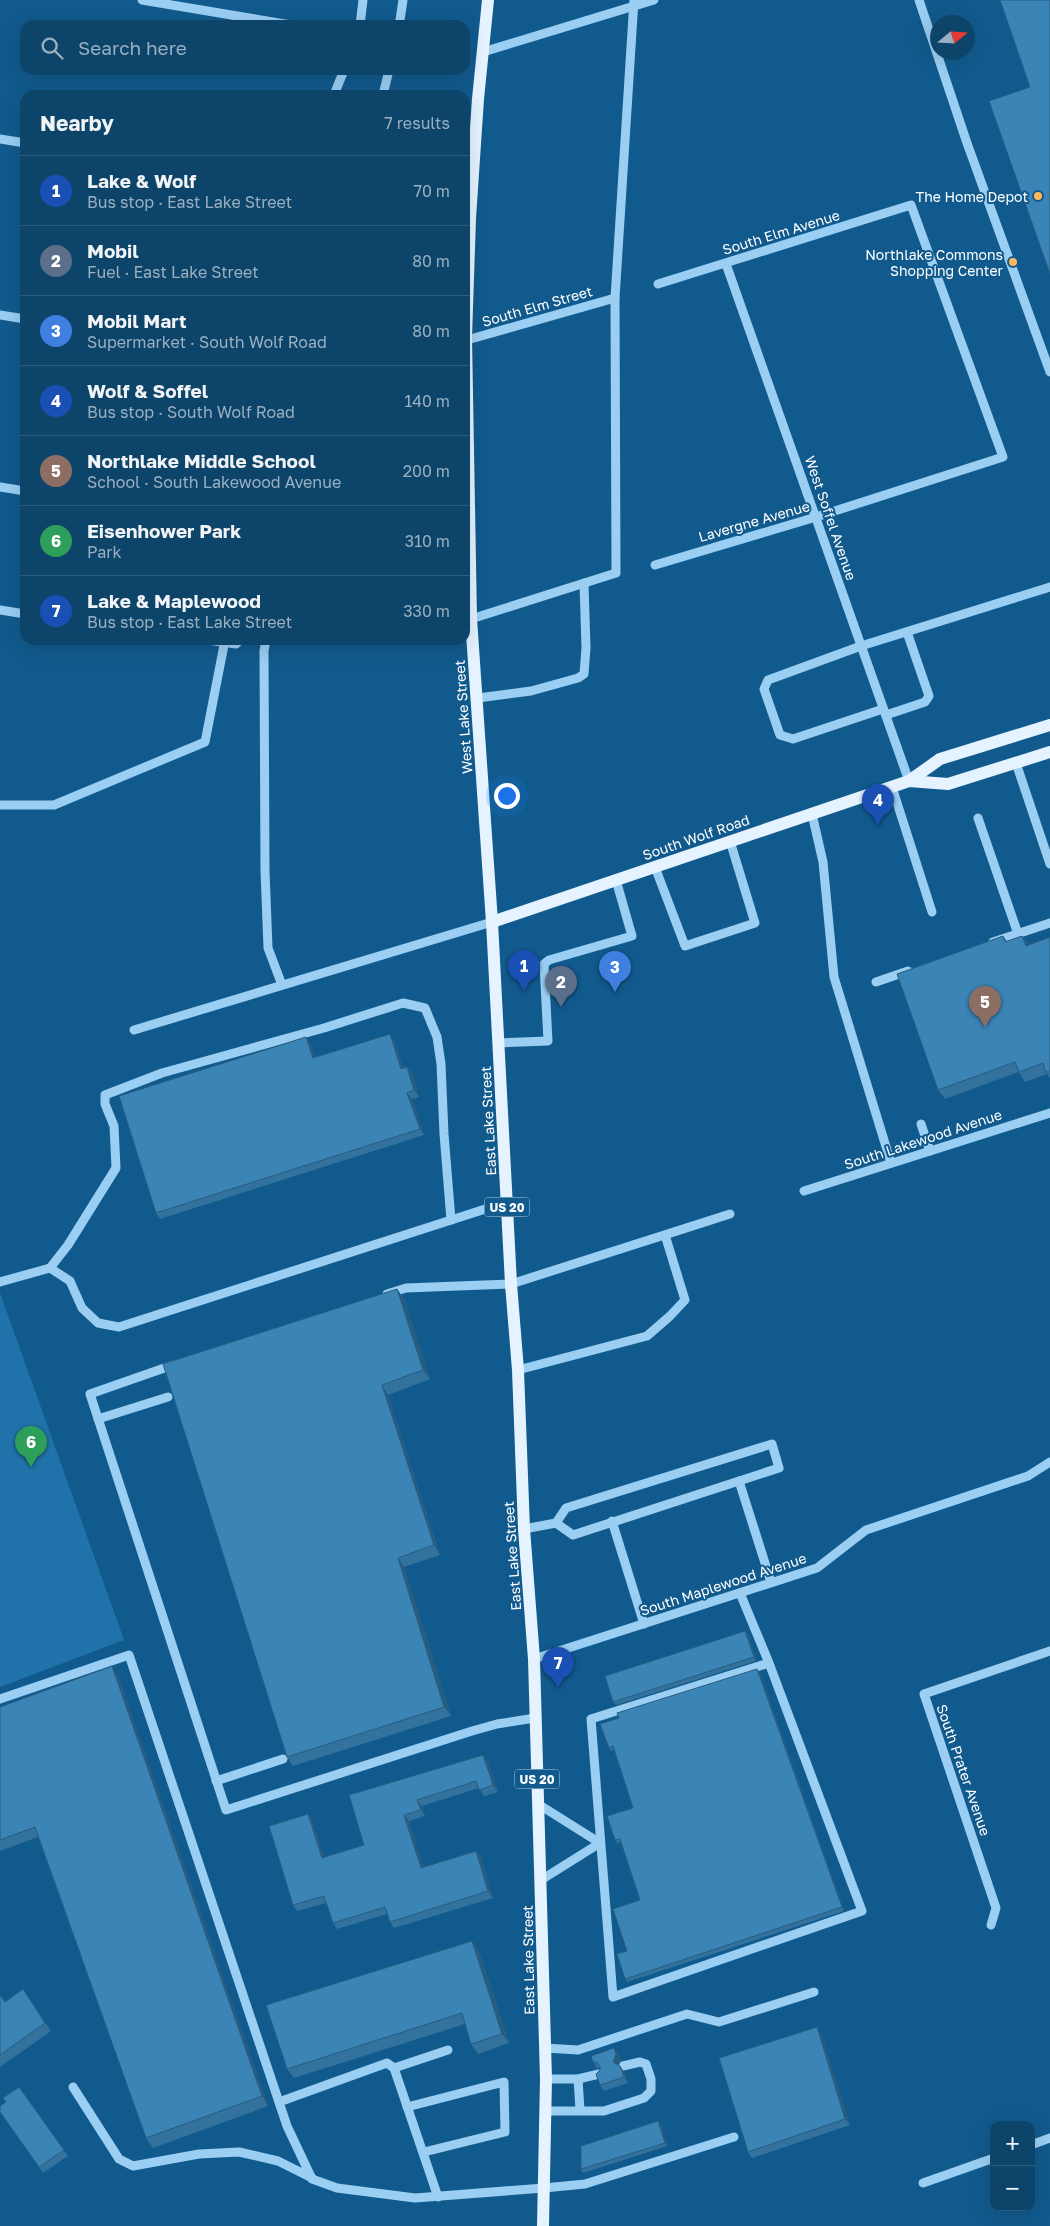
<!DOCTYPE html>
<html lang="en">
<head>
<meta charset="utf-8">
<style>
  body { margin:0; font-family:"Golos Text",sans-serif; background:#164b70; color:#f1f3f6 }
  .controls { position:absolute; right:15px; bottom:15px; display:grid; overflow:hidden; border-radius:10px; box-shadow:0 5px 20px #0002 }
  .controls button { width:45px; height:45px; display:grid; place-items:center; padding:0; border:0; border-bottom:1px solid #2d5c7e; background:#0d446a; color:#f1f3f6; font:25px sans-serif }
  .compass { position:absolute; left:930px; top:15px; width:45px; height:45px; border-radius:50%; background:#0d446a; box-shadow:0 5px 20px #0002; rotate:72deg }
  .you { position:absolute; left:506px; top:795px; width:18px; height:18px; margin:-12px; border:4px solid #fff; border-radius:50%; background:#1a73e8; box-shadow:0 0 0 8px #1a73e833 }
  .badge { display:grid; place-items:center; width:32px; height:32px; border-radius:50%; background:#90b9f0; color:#fff; font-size:16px; font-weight:700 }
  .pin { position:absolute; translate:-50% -41px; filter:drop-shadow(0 1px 2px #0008) }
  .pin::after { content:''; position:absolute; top:26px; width:18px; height:15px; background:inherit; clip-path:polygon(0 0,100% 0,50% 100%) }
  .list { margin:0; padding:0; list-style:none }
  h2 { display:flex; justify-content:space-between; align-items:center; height:65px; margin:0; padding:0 20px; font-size:21px }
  h2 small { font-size:16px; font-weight:400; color:#9ab0c1 }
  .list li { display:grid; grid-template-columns:32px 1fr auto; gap:15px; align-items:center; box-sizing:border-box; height:70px; padding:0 20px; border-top:1px solid #2d5c7e }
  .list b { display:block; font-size:19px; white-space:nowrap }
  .list p { margin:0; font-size:16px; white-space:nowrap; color:#9ab0c1 }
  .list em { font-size:16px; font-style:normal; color:#9ab0c1 }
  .icon { flex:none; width:28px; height:28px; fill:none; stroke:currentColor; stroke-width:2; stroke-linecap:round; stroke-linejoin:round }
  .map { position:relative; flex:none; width:1050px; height:2226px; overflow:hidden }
  .search { position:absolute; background:#0d446a; box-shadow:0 5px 20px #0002; left:20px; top:20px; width:450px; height:55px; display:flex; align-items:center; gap:12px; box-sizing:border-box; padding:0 18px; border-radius:15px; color:#9ab0c1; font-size:19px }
  .panel { position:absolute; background:#0d446a; box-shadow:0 5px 20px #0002; left:20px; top:90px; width:450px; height:555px; border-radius:15px }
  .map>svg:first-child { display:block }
  .green { fill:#2073aa }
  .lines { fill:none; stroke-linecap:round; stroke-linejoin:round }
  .minor { stroke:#9acef2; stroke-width:9 }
  .major { stroke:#e4f3ff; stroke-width:12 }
  .wall { fill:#32729d }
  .shaded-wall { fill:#295c7f }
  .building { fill:#3a84b6; stroke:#295c7f }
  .poi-dot { fill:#ffb75a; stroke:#115a8d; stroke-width:2 }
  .labels { text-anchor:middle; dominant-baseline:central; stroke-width:4; stroke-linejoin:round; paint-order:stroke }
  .shield { fill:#115a8d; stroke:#b8cedd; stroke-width:1 }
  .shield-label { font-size:12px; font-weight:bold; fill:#fff }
  .poi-label { font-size:14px; fill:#fff; stroke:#115a8d; text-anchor:end }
  .street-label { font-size:14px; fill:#fff; stroke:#115a8d }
</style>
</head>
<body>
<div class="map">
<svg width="1050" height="2226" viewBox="0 0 1050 2226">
  <rect width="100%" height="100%" fill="#115a8d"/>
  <!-- green -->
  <polygon class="green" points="0,1293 124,1640 0,1687"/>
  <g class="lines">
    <!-- minor -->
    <g class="minor">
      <polyline points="142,0 291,25"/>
      <polyline points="919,0 967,143 1050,372"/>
      <polyline points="400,20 403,0"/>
      <polyline points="360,25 363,0"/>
      <polyline points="483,52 654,0"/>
      <polyline points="334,95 344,70"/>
      <polyline points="383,95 389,70"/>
      <polyline points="0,139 25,143"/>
      <polyline points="726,264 909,781"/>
      <polyline points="0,315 25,319"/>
      <polyline points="467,340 615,298"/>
      <polyline points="0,487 25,491"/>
      <polyline points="655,565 816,517 1003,457 911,205 658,284"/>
      <polyline points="0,610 25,614"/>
      <polyline points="471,619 616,573 615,298 634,0"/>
      <polyline points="208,640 236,644 240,640"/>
      <polyline points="266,640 264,651 265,871 268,948 282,985"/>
      <polyline points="478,698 531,691 578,678 584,674 586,648 584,583"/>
      <polyline points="883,709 793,739 780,735 764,689 768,680 861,646 1050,587"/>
      <polyline points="886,715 925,702 929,696 907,632"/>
      <polyline points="1016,763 1050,864"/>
      <polyline points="892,787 932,912"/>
      <polyline points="0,805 54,805 205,742 225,640"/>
      <polyline points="812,814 823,862 834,977 891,1163"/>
      <polyline points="978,818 1018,934"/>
      <polyline points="655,867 685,946 755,923 730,841"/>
      <polyline points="993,942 1050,923"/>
      <polyline points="876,982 908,971"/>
      <polyline points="134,1030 492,922"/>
      <polyline points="498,1043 548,1041 544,964 549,960 632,936 616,880"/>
      <polyline points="921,1124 930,1151"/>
      <polyline points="804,1191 1050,1113"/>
      <polyline points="50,1268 68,1245 116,1168 114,1126 105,1104 105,1095 162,1073 324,1028 403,1003 425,1008 437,1037 441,1064 444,1134 451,1220"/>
      <polyline points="0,1282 50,1268 70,1281 82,1308 98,1323 119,1327 507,1202"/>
      <polyline points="387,1294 406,1288 511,1284 730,1214"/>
      <polyline points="173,1365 90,1394 226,1810 472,1731 497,1724 535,1718"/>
      <polyline points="518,1370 647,1336 670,1316 685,1300 665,1235"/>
      <polyline points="98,1419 168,1397"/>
      <polyline points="739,1481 771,1582"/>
      <polyline points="612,1521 644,1624"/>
      <polyline points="524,1529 556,1523 566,1508 772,1444 779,1468 573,1535 556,1523"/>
      <polyline points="740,1593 769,1663 591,1719 613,1997 862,1911 769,1663"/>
      <polyline points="534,1659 817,1568 866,1530 1028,1476 1050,1462"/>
      <polyline points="0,1699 129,1655 287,2126 312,2179 337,2188 415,2198 544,2188 585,2184 734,2137"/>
      <polyline points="216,1781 283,1759"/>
      <polyline points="538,1804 600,1843 541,1880"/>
      <polyline points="991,1925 996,1908 924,1694 1050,1651"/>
      <polyline points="545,2048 578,2050 687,2014 719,2022 814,1992"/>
      <polyline points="394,2068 448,2050"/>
      <polyline points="546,2079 578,2079 599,2074"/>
      <polyline points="578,2079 580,2110"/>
      <polyline points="73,2087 119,2159 133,2166 199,2154 239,2152 278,2161 312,2178"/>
      <polyline points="279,2102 387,2063 394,2068 438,2197"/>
      <polyline points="407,2107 504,2082 505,2132 424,2152"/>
      <polyline points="546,2111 604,2111 644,2098 651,2091 651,2079 646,2064 640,2062 623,2066"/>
      <polyline points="1031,2145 1050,2138"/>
      <polyline points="923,2183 994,2158"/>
    </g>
    <!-- major -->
    <g class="major">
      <polyline points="488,0 478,99 470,218 466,337 471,619 492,922 511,1284 518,1370 524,1529 534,1659 546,2079 543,2226"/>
      <polyline points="909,781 948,784 1050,752"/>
      <polyline points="492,922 909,781 940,759 1050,725"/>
    </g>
  </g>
  <!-- wall -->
  <g class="wall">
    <polygon points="1003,936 1007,941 1022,936 1029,945 1050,937 1050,1078 1047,1074 1025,1082 1019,1072 945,1099 938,1090"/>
    <polygon points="394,1040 403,1068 407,1067 412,1073 419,1097 412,1099 424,1135 160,1219 156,1213 310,1043 315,1057"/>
    <polygon points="397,1289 404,1299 430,1379 388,1395 440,1555 404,1567 451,1716 293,1766 287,1757"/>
    <polygon points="745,1631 748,1634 756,1661 616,1705 613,1702"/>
    <polygon points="760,1673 844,1911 627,1982 625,1979 627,1951 640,1900 621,1842 617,1843 615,1840 633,1808 614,1750 611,1751 609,1748"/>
    <polygon points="118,1676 268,2106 153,2148 146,2138 38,1837 0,1851 0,1707"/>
    <polygon points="488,1761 498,1792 484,1796 479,1788 422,1806 425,1816 409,1821 423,1867 481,1857 493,1898 394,1928 390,1922 387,1914 337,1929 333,1923 326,1903 297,1911 293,1905 308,1814 312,1820 324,1857 364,1845 349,1795"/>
    <polygon points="479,1951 509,2043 478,2054 471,2044 465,2024 294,2078 287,2069"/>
    <polygon points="23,1989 51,2031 0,2067 0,1995 5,2002"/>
    <polygon points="821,2034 850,2125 752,2158 748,2152"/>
    <polygon points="614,2048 619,2055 621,2060 619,2065 624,2072 628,2083 604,2091 600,2085 600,2068 597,2068 593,2062"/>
    <polygon points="19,2087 68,2156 43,2173 0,2112 6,2102"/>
    <polygon points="661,2124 667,2146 583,2173 581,2169"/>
  </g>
  <!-- shaded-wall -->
  <g class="shaded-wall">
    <polygon points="1022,936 1029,945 1026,946"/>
    <polygon points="390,1034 394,1040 405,1075 401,1069"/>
    <polygon points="306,1037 310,1043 317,1064 313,1058"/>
    <polygon points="407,1067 412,1073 419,1097 414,1090"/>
    <polygon points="407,1093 412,1099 424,1135 420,1129"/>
    <polygon points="397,1289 404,1299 430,1379 423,1370"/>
    <polygon points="382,1385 388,1395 440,1555 434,1545"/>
    <polygon points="398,1558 404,1567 451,1716 444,1707"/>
    <polygon points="745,1631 748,1634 756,1661 754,1657"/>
    <polygon points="112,1666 118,1676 268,2106 262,2096"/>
    <polygon points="757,1669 760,1673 844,1911 842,1907"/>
    <polygon points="483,1755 488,1761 498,1792 493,1785"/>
    <polygon points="417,1800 422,1806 425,1816 421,1810"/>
    <polygon points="308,1814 312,1820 326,1864 322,1858"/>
    <polygon points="404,1815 409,1821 426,1874 421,1868"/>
    <polygon points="476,1851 481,1857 493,1898 488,1891"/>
    <polygon points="472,1941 479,1951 509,2043 502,2034"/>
    <polygon points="817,2027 821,2034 850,2125 845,2119"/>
    <polygon points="614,2048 619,2055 621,2060 617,2068 613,2062"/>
    <polygon points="620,2066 624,2072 628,2083 624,2077"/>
    <polygon points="658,2121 661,2124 667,2146 665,2143"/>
  </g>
  <!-- building -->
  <g class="building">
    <polygon points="1000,0 1050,0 1050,274 989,101 1030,87"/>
    <polygon points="1003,936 1005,942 1022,936 1026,946 1050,937 1050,1071 1046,1072 1043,1063 1019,1072 1015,1062 938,1090 897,974"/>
    <polygon points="390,1034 401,1069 407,1067 414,1090 407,1093 420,1129 156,1213 119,1096 306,1037 313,1058"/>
    <polygon points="397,1289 423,1370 382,1385 434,1545 398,1558 444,1707 287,1757 163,1364"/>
    <polygon points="745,1631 754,1657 613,1702 605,1676"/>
    <polygon points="112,1666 262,2096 146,2138 35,1827 0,1840 0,1707"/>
    <polygon points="757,1669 842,1907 625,1979 617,1954 627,1951 613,1909 640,1900 620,1839 615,1840 607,1816 633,1808 613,1746 609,1748 600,1724 619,1718 617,1713"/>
    <polygon points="483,1755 493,1785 479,1790 476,1781 417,1800 421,1810 404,1815 421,1868 476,1851 488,1891 390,1922 385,1907 333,1923 324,1896 293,1905 269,1826 308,1814 322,1858 364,1845 349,1795"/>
    <polygon points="472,1941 502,2034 471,2044 462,2013 287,2069 266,2005"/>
    <polygon points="23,1989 45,2023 0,2055 0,1995 5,2002"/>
    <polygon points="817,2027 845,2119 748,2152 719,2058"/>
    <polygon points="614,2048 616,2054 613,2062 620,2066 624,2077 600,2085 596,2074 600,2070 600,2066 597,2062 593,2062 591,2056"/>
    <polygon points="19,2087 64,2150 39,2167 0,2112 0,2106 6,2102 3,2098"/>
    <polygon points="658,2121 665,2143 581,2169 581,2146"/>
  </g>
  <!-- markers -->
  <g class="poi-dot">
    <circle cx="1038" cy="196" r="5"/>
    <circle cx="1013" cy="262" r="5"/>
  </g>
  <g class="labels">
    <!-- shield labels -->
    <g class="shield">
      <rect x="484.5" y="1197.5" width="45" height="19" rx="4"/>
      <rect x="514.5" y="1769.5" width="45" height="19" rx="4"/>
    </g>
    <g class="shield-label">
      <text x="507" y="1207">US 20</text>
      <text x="537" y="1779">US 20</text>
    </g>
    <!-- poi labels -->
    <g class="poi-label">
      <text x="1028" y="196">The Home Depot</text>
      <text x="1003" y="254">Northlake Commons<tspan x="1003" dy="16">Shopping Center</tspan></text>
    </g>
    <!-- street labels -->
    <g class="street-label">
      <text transform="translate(781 232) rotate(-17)">South Elm Avenue</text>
      <text transform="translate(537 306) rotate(-16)">South Elm Street</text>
      <text transform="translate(831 518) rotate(71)">West Soffel Avenue</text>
      <text transform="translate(754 521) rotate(-16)">Lavergne Avenue</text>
      <text transform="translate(463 717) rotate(-94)">West Lake Street</text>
      <text transform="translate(696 837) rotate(-19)">South Wolf Road</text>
      <text transform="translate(488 1121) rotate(-93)">East Lake Street</text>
      <text transform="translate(923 1139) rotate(-18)">South Lakewood Avenue</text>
      <text transform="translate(512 1556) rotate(-94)">East Lake Street</text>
      <text transform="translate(723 1584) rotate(-18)">South Maplewood Avenue</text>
      <text transform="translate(964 1770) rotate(71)">South Prater Avenue</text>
      <text transform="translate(528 1960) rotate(-91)">East Lake Street</text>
    </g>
  </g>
</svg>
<div class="controls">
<button>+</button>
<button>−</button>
</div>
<svg class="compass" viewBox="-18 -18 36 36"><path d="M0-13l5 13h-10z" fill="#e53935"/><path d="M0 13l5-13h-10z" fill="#9ab0c1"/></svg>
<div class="you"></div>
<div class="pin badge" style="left:524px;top:991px;background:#1a4fb4">1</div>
<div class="pin badge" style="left:561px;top:1007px;background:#5c6f8a">2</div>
<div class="pin badge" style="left:615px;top:992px;background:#3f7fe0">3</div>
<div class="pin badge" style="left:878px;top:825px;background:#1a4fb4">4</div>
<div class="pin badge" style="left:985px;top:1027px;background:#8d6e63">5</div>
<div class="pin badge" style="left:31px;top:1467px;background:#2e9e5b">6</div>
<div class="pin badge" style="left:558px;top:1688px;background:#1a4fb4">7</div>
<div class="search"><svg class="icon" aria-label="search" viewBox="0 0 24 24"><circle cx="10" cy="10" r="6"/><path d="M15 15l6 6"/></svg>Search here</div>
<section class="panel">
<h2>Nearby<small>7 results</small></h2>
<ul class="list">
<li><span class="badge" style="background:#1a4fb4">1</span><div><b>Lake &amp; Wolf</b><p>Bus stop · East Lake Street</p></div><em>70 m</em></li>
<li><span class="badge" style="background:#5c6f8a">2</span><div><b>Mobil</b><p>Fuel · East Lake Street</p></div><em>80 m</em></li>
<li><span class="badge" style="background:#3f7fe0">3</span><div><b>Mobil Mart</b><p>Supermarket · South Wolf Road</p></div><em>80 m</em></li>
<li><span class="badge" style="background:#1a4fb4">4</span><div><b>Wolf &amp; Soffel</b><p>Bus stop · South Wolf Road</p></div><em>140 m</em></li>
<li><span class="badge" style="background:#8d6e63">5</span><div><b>Northlake Middle School</b><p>School · South Lakewood Avenue</p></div><em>200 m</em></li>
<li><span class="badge" style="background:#2e9e5b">6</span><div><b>Eisenhower Park</b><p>Park</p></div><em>310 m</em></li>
<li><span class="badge" style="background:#1a4fb4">7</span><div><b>Lake &amp; Maplewood</b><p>Bus stop · East Lake Street</p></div><em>330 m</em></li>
</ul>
</section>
</div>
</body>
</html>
